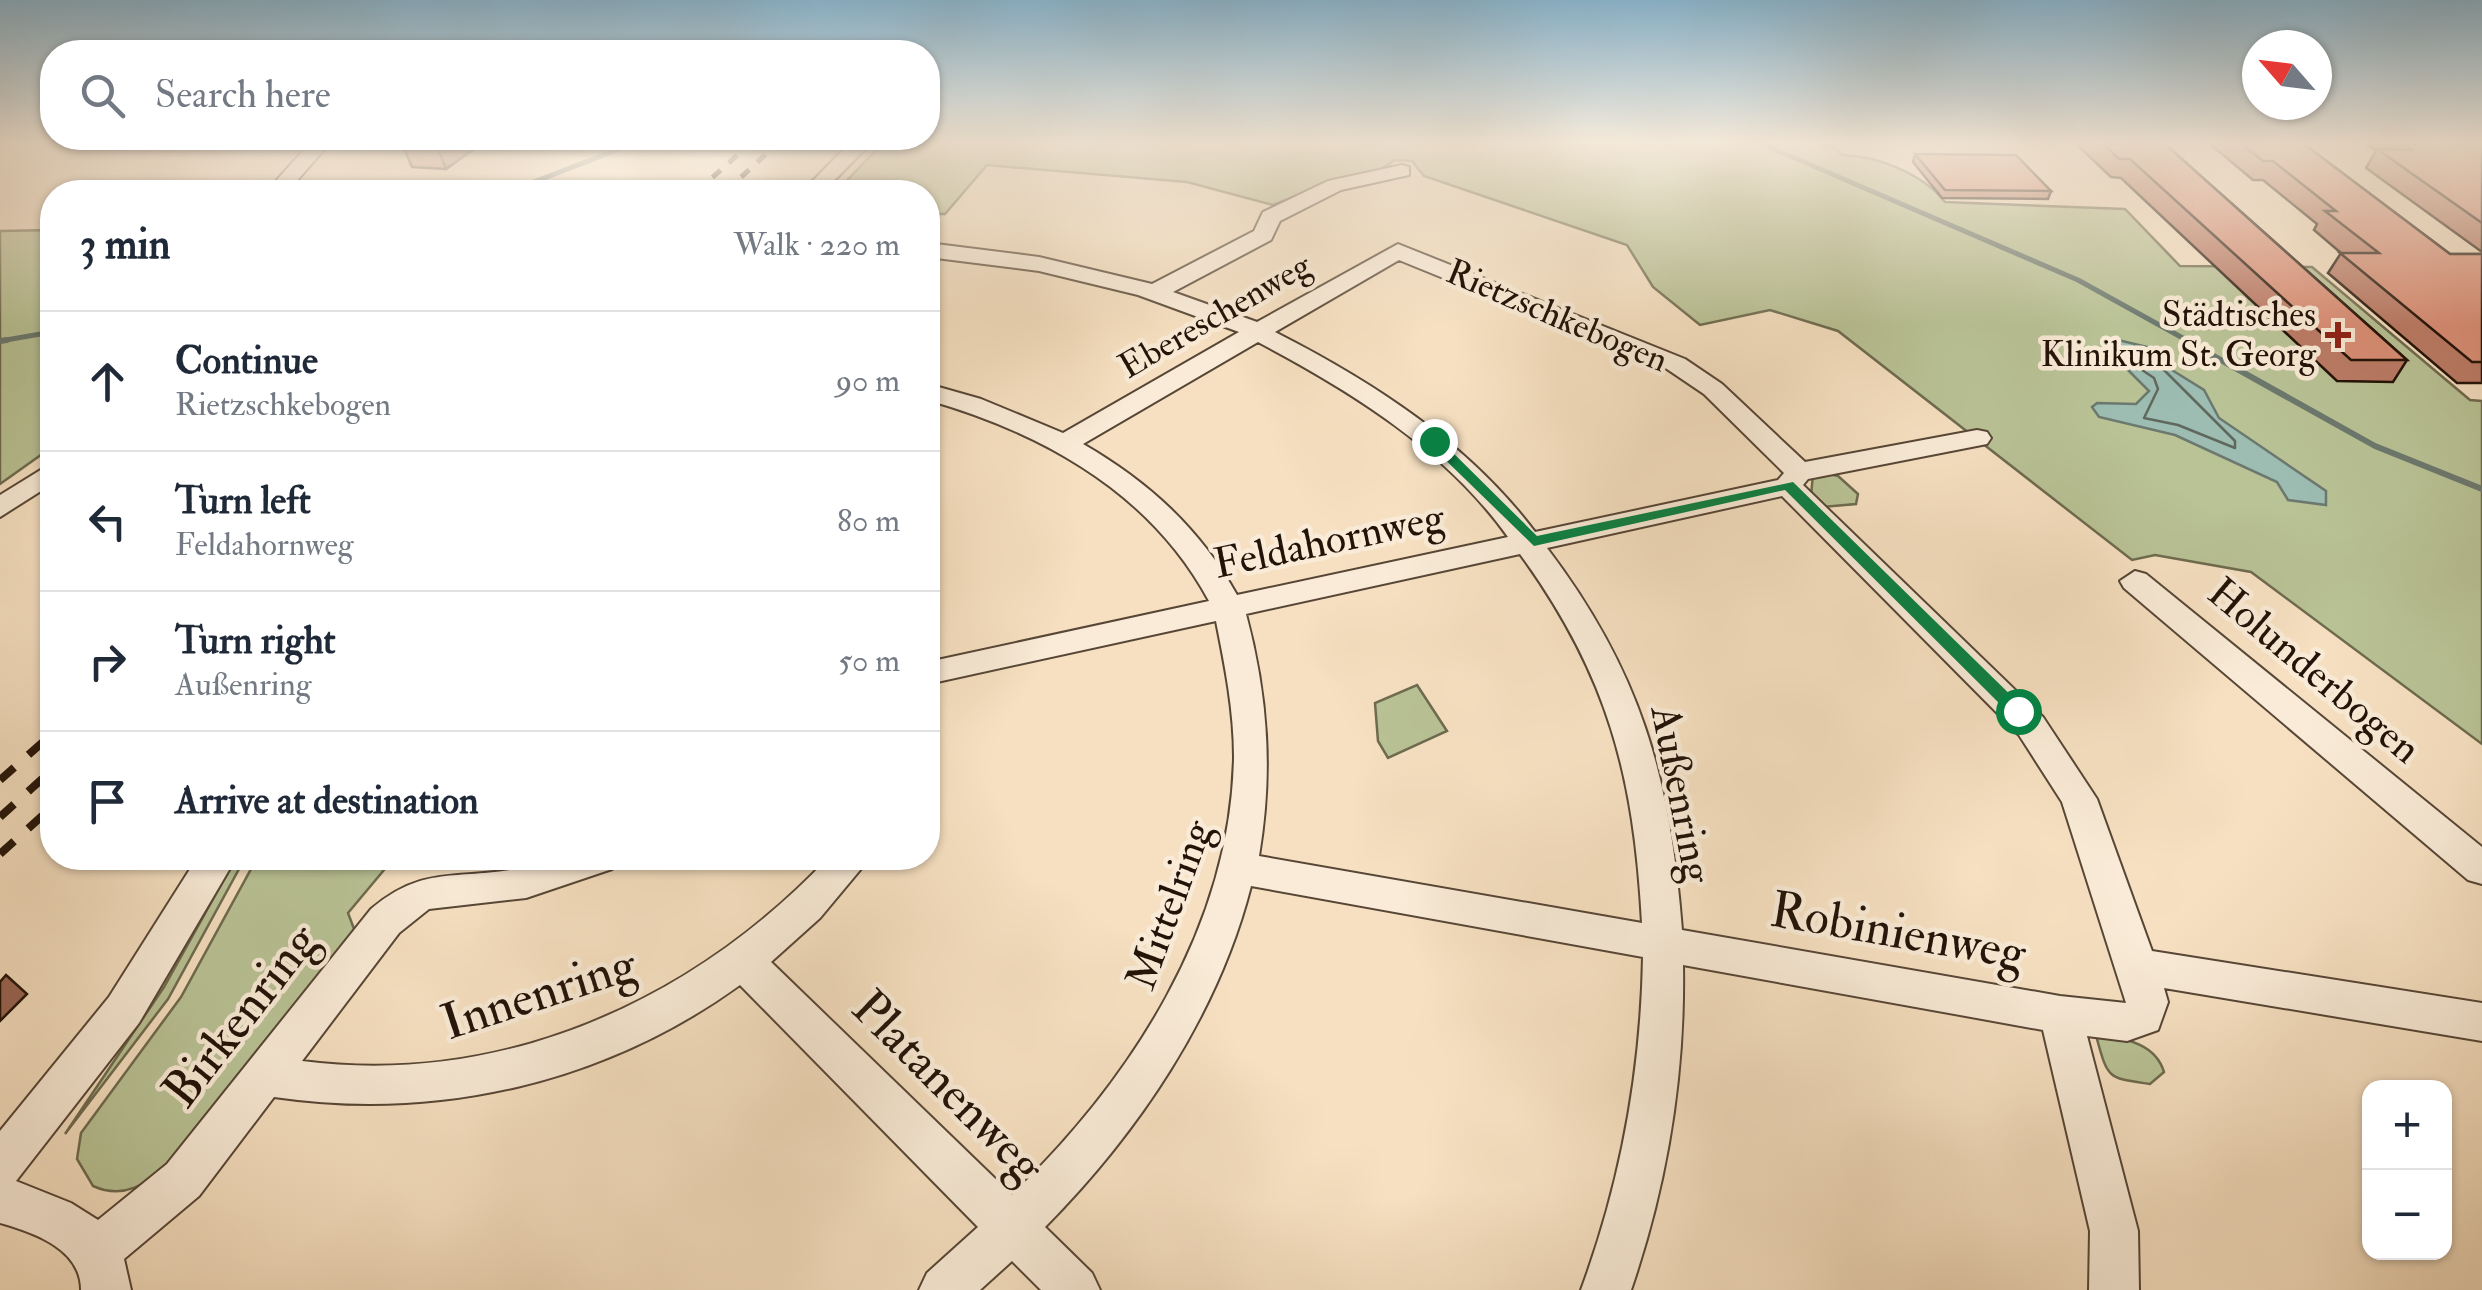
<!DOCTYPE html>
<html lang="en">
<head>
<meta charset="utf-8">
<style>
  body { margin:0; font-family:"IM FELL Double Pica",serif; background:#f2f2f3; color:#1f2937 }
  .controls { position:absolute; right:30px; bottom:30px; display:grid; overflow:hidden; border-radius:20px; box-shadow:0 2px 8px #0004 }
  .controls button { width:90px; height:90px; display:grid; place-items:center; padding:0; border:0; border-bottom:2px solid #e0e1e3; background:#fff; color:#1f2937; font:50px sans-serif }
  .compass { position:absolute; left:2242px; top:30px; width:90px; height:90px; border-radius:50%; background:#fff; box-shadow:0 2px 8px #0004; rotate:298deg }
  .stop { position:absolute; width:30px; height:30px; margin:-22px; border:8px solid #0b8043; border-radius:50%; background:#fff }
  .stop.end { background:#0b8043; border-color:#fff; box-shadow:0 2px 10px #0008 }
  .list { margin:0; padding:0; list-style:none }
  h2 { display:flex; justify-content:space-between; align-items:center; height:130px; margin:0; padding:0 40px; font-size:42px }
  h2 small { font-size:32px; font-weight:400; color:#747a83 }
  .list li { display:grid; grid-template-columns:65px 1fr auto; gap:30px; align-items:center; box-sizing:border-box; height:140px; padding:0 40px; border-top:2px solid #e0e1e3 }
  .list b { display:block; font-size:38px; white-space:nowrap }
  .list p { margin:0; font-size:32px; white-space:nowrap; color:#747a83 }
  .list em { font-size:32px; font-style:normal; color:#747a83 }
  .icon { flex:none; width:55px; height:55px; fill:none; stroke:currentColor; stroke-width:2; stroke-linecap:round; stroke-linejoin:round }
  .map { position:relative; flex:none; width:2482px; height:1290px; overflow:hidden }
  .search { position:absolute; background:#fff; box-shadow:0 2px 8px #0004; left:40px; top:40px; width:900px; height:110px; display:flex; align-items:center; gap:25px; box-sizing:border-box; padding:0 35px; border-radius:40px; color:#747a83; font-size:38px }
  .panel { position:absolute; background:#fff; box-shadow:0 2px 8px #0004; left:40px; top:180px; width:900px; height:690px; border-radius:40px }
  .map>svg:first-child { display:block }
  .green { fill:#b9c396; stroke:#6e6b4f; stroke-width:2.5 }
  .water { fill:#9dbdb3; stroke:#6c796f; stroke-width:2.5 }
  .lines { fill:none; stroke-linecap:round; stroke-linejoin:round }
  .shore { stroke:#60685e; stroke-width:2.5 }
  .stream-far1 { stroke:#6c796f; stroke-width:5 }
  .stream { stroke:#6c796f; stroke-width:6 }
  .minor-casing { stroke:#574636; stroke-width:4 }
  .minor { fill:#f9ebd7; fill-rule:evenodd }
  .rail-far1 { stroke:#221308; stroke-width:5; stroke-dasharray:11 11; stroke-linecap:butt }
  .rail { stroke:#221308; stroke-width:8; stroke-dasharray:19 19; stroke-linecap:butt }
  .wall { fill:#bc7c67; stroke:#221308; stroke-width:2.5 }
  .shaded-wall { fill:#996554; stroke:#221308; stroke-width:2.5 }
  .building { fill:#db9078; stroke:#221308; stroke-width:2.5 }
  .route { fill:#0b8043 }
  .poi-dot { fill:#8f2418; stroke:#f9ebd7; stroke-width:4 }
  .labels { text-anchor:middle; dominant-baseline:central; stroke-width:9; stroke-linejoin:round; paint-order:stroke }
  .far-poi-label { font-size:35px; fill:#221308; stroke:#f9ebd7; text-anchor:end }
  .far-street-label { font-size:35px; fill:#221308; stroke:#f9ebd7 }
  .street-label { font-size:42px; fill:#221308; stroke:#f9ebd7 }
  .near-street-label { font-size:50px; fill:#221308; stroke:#f9ebd7 }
</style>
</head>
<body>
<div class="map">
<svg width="2482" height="1290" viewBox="0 0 2482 1290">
  <rect width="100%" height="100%" fill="#f6e0c1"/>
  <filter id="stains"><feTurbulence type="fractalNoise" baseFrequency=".002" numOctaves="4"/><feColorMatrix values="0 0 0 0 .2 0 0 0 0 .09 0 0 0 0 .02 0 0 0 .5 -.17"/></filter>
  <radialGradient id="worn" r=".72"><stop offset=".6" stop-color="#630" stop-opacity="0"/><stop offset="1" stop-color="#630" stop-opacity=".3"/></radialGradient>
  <!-- green -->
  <g class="green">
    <path d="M882,144H1817L1836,148L1842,155C1878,156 1923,174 1945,202L2125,209L2180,266L2312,267L2470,400L2482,401V744L2251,572L2155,555L2132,560L1838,331L1770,310L1700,325L1653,287L1627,245L1424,176L1412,161L1395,160L1372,175L1337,180L1273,205L1187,182L987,165L945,214H928V192H836Z"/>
    <polygon points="52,230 52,447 0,484 0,231"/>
    <polygon points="1821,472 1838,476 1858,494 1856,504 1822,507 1811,496 1813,474"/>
    <polygon points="1417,685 1447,731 1388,758 1378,741 1375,703"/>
    <polygon points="236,858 245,858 168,999 65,1134 164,987"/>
    <path d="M257,858H394L348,913L356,934L172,1162C147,1182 126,1201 93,1186L77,1159L81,1133L181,997Z"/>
    <path d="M2103,1035C2128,1039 2156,1045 2164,1072L2150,1084C2109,1078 2108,1080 2097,1039Z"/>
  </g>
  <!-- water -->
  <polygon class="water" points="2118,340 2160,350 2167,367 2204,390 2219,418 2326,491 2326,505 2288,500 2277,482 2175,435 2099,417 2092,407 2097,403 2136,404 2149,391 2107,349 2106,345"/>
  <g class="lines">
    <!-- shore -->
    <polygon class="shore" points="2138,355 2152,358 2235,441 2235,448 2178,425 2144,418 2158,389 2154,378 2136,366"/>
    <!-- stream-far1 -->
    <g class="stream-far1">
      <polyline points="1762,144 2078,280 2190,342"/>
      <polyline points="508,192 632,144"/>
      <polyline points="0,341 52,332"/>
    </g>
    <!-- stream -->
    <g class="stream">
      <polyline points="2185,340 2375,446 2482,489"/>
      <polyline points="0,341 7,340"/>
    </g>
    <!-- minor casing -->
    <g class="minor-casing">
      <g id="minor">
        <polygon points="309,144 329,144 287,192 266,192"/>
        <polygon points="849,144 870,144 823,192 802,192"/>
        <path d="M1402,165L1409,167V175L1341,190L1280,221L1271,240L1173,292L1257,322L1398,244L1685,359L1722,384L1805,462L1977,430L1987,432L1991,438L1987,444L1808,479L1803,485L2043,717L2097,799L2152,951L2482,1003V1041L2164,988L2168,1002L2158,1030L2127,1041L2087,1036L2138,1231L2139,1290H2089L2090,1231L2043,1030L1683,965C1685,1076 1667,1185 1631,1290H1581C1621,1182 1641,1072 1643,957L1251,886C1218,1015 1138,1133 1045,1227L1092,1273L1100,1290H1041L1012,1261L980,1290H919L927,1273L978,1227L740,985C604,1083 439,1121 274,1097L199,1196L124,1259L131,1290H81C81,1249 35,1233 0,1223V1131L109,997L197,858H236L139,1023L16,1181L71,1203L98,1220L167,1164L371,909C421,867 452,879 510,870C549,864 578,855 618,858L612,869L526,898L429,909L399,933L302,1061C502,1087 692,1002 828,858H870L820,918L771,962L1012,1195C1131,1080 1231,927 1234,757C1234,711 1225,666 1216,621L928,684V662L1209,601C1151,493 1043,433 928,400V384L981,399L1063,433L1239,332L1138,295L1039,271L928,257V243L1039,257L1152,284L1254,231L1263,212L1328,181ZM1399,260L1667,369L1704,394L1784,473L1778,480L1535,532C1468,443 1373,382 1275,332ZM1258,342C1351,391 1446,450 1508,537L1237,595C1200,529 1149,482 1083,444ZM1782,496L2019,735L2062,802L2126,1003L2060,996L1682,930C1670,776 1641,672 1547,548ZM1520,554C1608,675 1634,775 1642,923L1259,856C1273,773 1268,696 1246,614Z"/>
        <polygon points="52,463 52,484 0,517 0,495"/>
        <polygon points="2135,571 2146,574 2482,847 2482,884 2468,880 2124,588 2120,581"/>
      </g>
    </g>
    <!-- minor -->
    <use href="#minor" class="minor"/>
    <!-- rail-far1 -->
    <g class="rail-far1">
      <polyline points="696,192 750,144"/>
      <polyline points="725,192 777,144"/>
    </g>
    <!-- rail -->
    <g class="rail">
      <polyline points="0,780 52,734"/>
      <polyline points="0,817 52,770"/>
      <polyline points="0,854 52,807"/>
    </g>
  </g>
  <!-- wall -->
  <g class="wall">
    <polygon points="402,144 481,144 446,169 412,167"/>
    <polygon points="2076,144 2165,144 2407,360 2393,382 2337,381 2121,178 2111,177"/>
    <polygon points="2210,144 2304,144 2450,254 2482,254 2482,383 2457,383 2328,273 2341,253 2314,230 2317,224 2263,180 2253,180"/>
    <polygon points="2367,144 2482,144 2482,252 2366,168 2376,151"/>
    <polygon points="1915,154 2051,191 2048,199 1942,198 1913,162"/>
  </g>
  <!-- shaded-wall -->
  <g class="shaded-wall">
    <polygon points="438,144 481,144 446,169 437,146"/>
    <polygon points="6,975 27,994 0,1021 0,982"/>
  </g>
  <!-- building -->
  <g class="building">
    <polygon points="2104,144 2165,144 2407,360 2351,360 2130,159 2119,159"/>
    <polygon points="2242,144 2304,144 2450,254 2482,254 2482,362 2472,362 2340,253 2379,253 2325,211 2336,211 2273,161 2263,161"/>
    <polygon points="2405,144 2482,144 2482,223 2377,149 2412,150"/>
    <polygon points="1915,154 2016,155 2051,191 1945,190"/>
  </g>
  <!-- sky -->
  <linearGradient id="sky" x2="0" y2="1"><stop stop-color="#8ab8d3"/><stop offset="0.44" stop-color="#fbf1e3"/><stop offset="1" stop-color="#fbf1e3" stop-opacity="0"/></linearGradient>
  <rect width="2482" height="325" fill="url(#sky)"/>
  <!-- route -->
  <polygon class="route" points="1429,438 1438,438 1537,536 1793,482 2027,711 2012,716 1785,490 1534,546 1429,444"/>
  <!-- markers -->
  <path class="poi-dot" d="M2333 320h10v10h10v10h-10v10h-10v-10h-10v-10h10z"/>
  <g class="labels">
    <!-- far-poi labels -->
    <g class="far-poi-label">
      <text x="2316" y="315">Städtisches<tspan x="2316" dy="40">Klinikum St. Georg</tspan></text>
    </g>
    <!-- far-street labels -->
    <g class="far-street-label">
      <text transform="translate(1215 316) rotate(-30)">Ebereschenweg</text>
      <text transform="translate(1557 316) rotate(23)">Rietzschkebogen</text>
    </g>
    <!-- street labels -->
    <g class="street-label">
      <text transform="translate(1329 541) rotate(-12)">Feldahornweg</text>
      <text transform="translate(2314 671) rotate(40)">Holunderbogen</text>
      <text transform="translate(1681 794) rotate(79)">Außenring</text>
      <text transform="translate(1170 905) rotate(-70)">Mittelring</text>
    </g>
    <!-- near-street labels -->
    <g class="near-street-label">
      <text transform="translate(1898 932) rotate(10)">Robinienweg</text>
      <text transform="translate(539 994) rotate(-18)">Innenring</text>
      <text transform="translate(241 1016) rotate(-52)">Birkenring</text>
      <text transform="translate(948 1087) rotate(45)">Platanenweg</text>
    </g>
  </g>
  <rect width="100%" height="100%" filter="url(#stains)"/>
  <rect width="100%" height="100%" fill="url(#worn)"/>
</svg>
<div class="controls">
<button>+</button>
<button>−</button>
</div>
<svg class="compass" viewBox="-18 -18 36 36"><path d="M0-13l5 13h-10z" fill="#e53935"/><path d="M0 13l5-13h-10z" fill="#747a83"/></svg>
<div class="stop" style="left:2018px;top:711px"></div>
<div class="stop end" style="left:1434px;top:441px"></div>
<div class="search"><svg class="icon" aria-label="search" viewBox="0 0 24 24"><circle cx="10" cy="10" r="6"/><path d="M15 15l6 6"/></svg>Search here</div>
<section class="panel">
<h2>3 min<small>Walk · 220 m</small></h2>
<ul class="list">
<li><svg class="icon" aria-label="ahead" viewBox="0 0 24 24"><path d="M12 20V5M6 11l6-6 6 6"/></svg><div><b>Continue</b><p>Rietzschkebogen</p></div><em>90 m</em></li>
<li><svg class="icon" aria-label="left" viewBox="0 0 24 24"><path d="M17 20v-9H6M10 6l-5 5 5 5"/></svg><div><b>Turn left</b><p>Feldahornweg</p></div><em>80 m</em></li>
<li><svg class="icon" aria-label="right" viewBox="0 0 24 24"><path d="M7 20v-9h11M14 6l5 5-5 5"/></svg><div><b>Turn right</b><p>Außenring</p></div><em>50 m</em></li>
<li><svg class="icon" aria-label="arrive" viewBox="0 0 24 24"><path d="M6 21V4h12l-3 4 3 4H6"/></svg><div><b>Arrive at destination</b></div></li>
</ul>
</section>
</div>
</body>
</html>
